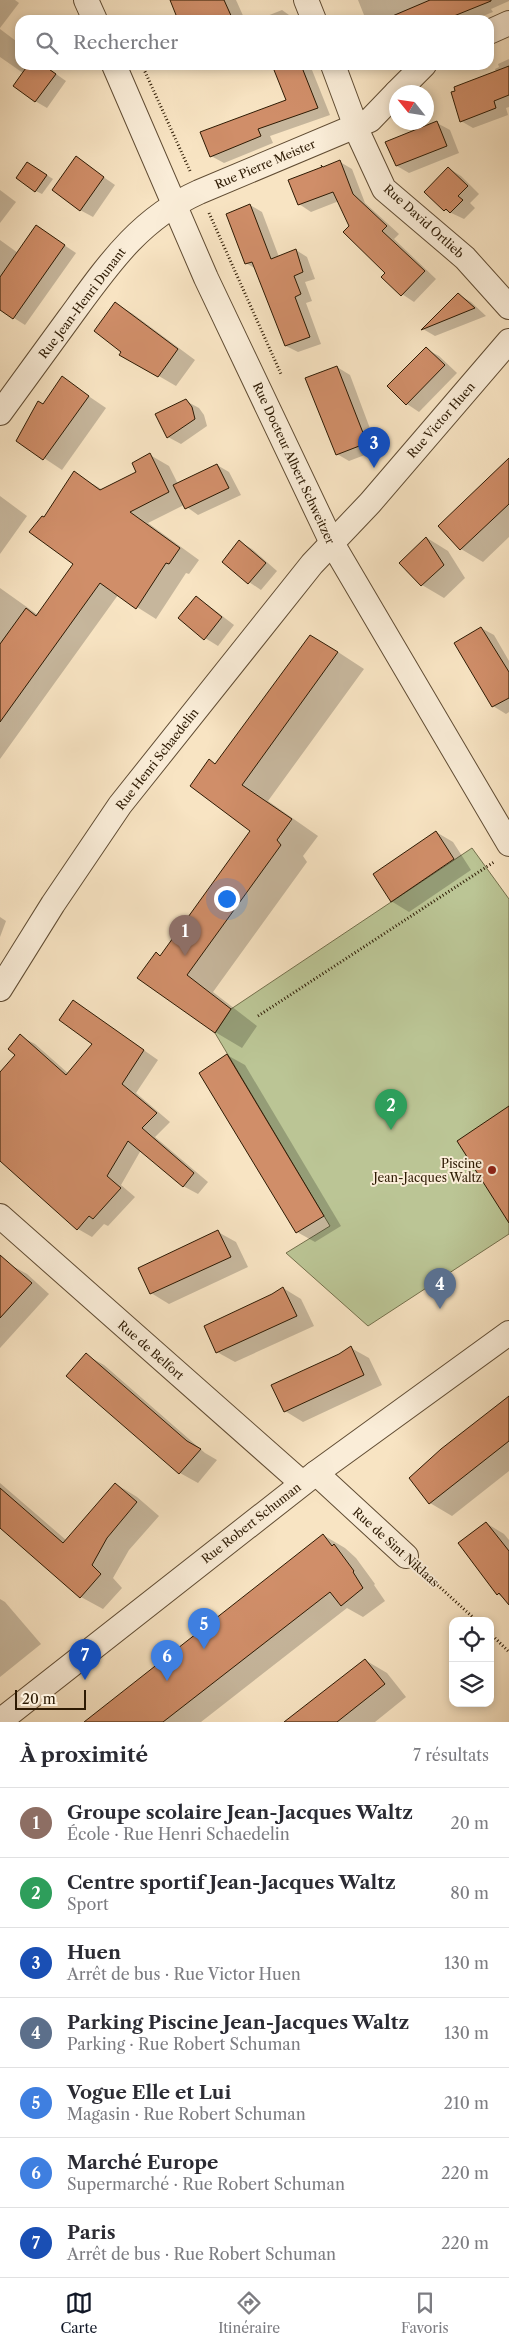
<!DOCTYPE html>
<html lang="fr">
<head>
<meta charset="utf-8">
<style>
  body { margin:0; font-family:"Libre Caslon Text",serif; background:#f2f2f3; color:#2b2b33 }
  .controls { position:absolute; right:15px; bottom:15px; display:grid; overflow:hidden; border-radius:10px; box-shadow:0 2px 8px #0003 }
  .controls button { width:45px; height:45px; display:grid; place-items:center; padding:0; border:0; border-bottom:1px solid #e1e1e2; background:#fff; color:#2b2b33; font:25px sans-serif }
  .compass { position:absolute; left:389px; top:85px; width:45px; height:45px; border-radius:50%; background:#fff; box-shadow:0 2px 8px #0003; rotate:300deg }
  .scale { position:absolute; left:15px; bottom:12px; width:71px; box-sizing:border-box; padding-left:5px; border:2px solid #2d1a03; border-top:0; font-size:14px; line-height:18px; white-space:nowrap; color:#2d1a03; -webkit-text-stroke:4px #faedd8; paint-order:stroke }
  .you { position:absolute; left:226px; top:898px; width:18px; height:18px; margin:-12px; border:4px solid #fff; border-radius:50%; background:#1a73e8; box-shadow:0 0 0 8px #1a73e833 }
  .badge { display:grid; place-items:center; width:32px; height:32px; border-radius:50%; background:#111827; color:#fff; font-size:16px; font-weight:700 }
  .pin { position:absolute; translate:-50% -41px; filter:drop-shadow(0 1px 2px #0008) }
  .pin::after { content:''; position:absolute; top:26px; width:18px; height:15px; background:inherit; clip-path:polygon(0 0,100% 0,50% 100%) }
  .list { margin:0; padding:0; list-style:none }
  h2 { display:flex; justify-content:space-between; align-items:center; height:65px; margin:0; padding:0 20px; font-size:21px }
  h2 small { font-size:16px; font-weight:400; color:#7c7c81 }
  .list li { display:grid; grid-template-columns:32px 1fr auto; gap:15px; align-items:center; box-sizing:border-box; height:70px; padding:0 20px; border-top:1px solid #e1e1e2 }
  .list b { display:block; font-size:19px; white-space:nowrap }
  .list p { margin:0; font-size:16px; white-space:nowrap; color:#7c7c81 }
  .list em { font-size:16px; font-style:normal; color:#7c7c81 }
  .icon { flex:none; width:28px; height:28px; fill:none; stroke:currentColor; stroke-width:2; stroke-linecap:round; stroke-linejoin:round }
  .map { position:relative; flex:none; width:509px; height:1722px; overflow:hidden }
  .search { position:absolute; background:#fff; box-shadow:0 2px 8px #0003; left:15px; right:15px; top:15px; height:55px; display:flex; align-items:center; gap:12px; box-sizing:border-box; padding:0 18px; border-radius:15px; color:#7c7c81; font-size:19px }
  .sheet { height:555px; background:#fff }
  nav { display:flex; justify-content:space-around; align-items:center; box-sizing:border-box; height:70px; border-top:1px solid #e1e1e2; background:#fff; font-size:14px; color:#7c7c81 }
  nav a { display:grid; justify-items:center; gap:2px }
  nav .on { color:#111827 }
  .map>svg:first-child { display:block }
  .green { fill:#bbc595; stroke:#74704c }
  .shadow { fill:#0003 }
  .building { fill:#d08e69; stroke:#2d1a03 }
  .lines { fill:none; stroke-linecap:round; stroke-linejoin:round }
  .minor-casing { stroke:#604c33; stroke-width:26 }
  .path { stroke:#2d1a03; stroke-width:3; stroke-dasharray:1 2.5; stroke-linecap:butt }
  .minor { stroke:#faedd8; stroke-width:24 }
  .poi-dot { fill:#8f2418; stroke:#faedd8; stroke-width:2 }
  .labels { text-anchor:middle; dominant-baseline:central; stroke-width:4; stroke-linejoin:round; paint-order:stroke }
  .street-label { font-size:12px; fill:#2d1a03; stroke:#faedd8 }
  .poi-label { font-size:12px; fill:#2d1a03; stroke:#faedd8; text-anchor:end }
</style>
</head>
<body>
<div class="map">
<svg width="509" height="1722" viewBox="0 0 509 1722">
  <rect width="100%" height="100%" fill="#f8e4c3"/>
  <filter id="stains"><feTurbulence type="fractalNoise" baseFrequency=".004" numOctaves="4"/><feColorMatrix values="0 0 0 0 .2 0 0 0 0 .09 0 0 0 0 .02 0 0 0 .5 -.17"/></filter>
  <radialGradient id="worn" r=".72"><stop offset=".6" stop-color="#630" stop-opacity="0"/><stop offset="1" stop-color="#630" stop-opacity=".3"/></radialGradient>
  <!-- green -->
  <polygon class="green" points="472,848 509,899 509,1234 368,1326 286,1253 330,1226 215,1033 231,1009"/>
  <!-- shadow -->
  <g class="shadow">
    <polygon points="0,0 15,0 19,3 0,28"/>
    <polygon points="171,0 236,0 245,20 180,20"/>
    <polygon points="358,0 509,0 509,1 491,9 493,12 473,20 366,20"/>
    <polygon points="282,10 296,20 257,20"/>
    <polygon points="0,29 20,44 20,65 43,65 66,81 47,108 35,101 23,73 0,57"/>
    <polygon points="509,59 509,107 506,108 508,115 473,128 461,121 496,72 495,69 499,67 498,64"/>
    <polygon points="273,65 310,65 330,115 270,136 273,143 224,163 211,156 288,101"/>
    <polygon points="437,123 450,130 459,153 409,173 397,166"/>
    <polygon points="76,158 115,185 93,217 80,210"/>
    <polygon points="340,162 352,169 365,203 399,234 394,239 436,279 414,302 402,294 350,226 339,201 311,212 299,204"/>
    <polygon points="34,167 53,179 42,194 36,191"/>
    <polygon points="448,168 461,176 479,194 470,203 475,208 464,219 445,210"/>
    <polygon points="0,190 16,202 0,223"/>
    <polygon points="250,205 262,212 279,257 296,250 307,257 315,279 305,282 312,301 306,303 321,344 298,352 286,346 256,269 246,263"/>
    <polygon points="37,227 76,253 25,325 0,309 0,240 18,253"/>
    <polygon points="458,294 471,302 486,316 435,336 423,329"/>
    <polygon points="115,303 133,314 195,360 176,386 121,354 123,351"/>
    <polygon points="426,349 439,356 457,373 419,412 407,404 389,386"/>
    <polygon points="337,367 350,375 378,450 349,461 337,454"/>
    <polygon points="62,378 106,408 62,470 17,440"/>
    <polygon points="186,401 199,408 204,415 207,426 181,444 168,437"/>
    <polygon points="150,455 169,466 178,484 217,465 229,472 241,495 198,515 184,505 148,523 199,560 189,574 186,573 156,619 118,595 0,759 0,588 38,615 74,563 44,518 74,473 103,490 138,473"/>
    <polygon points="509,460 509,537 483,562 461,549"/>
    <polygon points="0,496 27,516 0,554"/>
    <polygon points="427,538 448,551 465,578 444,598 422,585 401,563"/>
    <polygon points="240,542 252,549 277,571 261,590 249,582"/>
    <polygon points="196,598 208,605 234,625 218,646 205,638"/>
    <polygon points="481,628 494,635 509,661 509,712 506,714 493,706 456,644"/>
    <polygon points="338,652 364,669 268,801 318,836 303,856 307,862 213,992 257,1026 242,1048 215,1032 156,953 162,956 252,830 216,765"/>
    <polygon points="436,832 453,842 471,870 409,912 391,901"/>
    <polygon points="0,917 6,921 0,937"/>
    <polygon points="73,1001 158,1060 136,1093 170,1122 155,1137 208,1182 198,1194 183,1186 141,1150 121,1185 135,1197 108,1226 104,1224 92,1237 78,1229 0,1160 0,1074 17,1055 20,1036 35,1044 69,1074 94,1044"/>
    <polygon points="227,1055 245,1065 341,1226 315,1242 297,1232"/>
    <polygon points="218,1232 236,1242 248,1267 169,1304 151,1293 140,1268"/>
    <polygon points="9,1264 27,1274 49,1294 0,1348 0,1274"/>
    <polygon points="283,1288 301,1299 314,1326 235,1362 217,1352 272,1296"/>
    <polygon points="351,1348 369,1358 382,1385 303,1422 285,1411 340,1355"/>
    <polygon points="86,1355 104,1365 205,1453 217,1460 198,1483 180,1473"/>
    <polygon points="509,1396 509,1471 452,1516 430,1503 411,1479"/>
    <polygon points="0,1483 66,1540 116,1484 137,1497 159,1516 129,1550 113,1578 122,1588 103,1609 81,1597 0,1526"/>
    <polygon points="486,1523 504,1534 509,1540 509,1603 498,1594"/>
    <polygon points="323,1535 345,1548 356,1558 375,1584 374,1585 385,1601 363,1617 347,1608 201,1722 104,1722"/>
    <polygon points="0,1599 5,1602 41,1644 0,1677"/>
    <polygon points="365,1660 387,1673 406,1697 375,1722 286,1722"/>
  </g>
  <!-- building -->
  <g class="building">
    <polygon points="170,0 224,0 233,20 178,20"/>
    <polygon points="430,0 491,0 491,1 444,20 383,20"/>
    <polygon points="28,65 43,65 56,74 35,102 13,86"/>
    <polygon points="272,65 301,65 318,108 258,129 261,136 210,157 200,132 286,100"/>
    <polygon points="509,66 509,95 494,101 496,108 460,122 451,92 455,91 454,87"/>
    <polygon points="437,121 447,146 396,166 385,142"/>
    <polygon points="76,156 104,177 80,211 52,190"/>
    <polygon points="340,160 353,194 387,226 382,231 425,271 401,296 381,277 385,273 343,232 349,226 333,192 298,205 288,180 322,167 321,165 323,167"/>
    <polygon points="27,162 47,175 35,192 16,178"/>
    <polygon points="448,167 468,186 458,196 463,200 450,213 446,209 444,211 424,192"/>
    <polygon points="250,204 271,259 296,249 303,272 294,276 301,294 295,297 310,337 285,346 252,262 245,264 226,214"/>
    <polygon points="36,225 65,245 13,319 0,310 0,277"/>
    <polygon points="458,293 475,308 421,330"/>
    <polygon points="115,302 178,349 158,377 119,355 121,352 94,331"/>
    <polygon points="426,347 445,365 406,405 387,386"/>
    <polygon points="337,366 367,443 336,455 305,378"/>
    <polygon points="62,376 89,396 43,460 16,441 38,401 43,404"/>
    <polygon points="186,399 192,407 195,419 167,438 155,414"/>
    <polygon points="150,453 169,492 130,512 180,548 169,564 166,563 136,609 100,583 0,722 0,644 26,608 36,616 73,564 29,532 42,516 44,517 74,471 100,490 136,472 132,463"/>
    <polygon points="509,458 509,504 460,550 438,526"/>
    <polygon points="217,464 229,488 185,509 173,485"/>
    <polygon points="426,537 444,565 421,586 399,563"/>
    <polygon points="239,540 266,563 248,584 222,562"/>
    <polygon points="196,596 222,617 204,640 178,618"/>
    <polygon points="481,627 509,672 509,698 492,707 454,643"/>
    <polygon points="310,635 338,652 242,785 292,819 277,840 281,845 187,975 231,1009 215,1033 137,978 156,952 160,956 250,831 190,786 209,759 215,764"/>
    <polygon points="436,831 454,859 391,902 373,874"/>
    <polygon points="73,1000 144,1050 122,1084 157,1113 142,1128 194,1173 183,1187 128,1141 107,1176 121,1188 93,1219 89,1216 77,1230 0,1161 0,1072 15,1055 8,1049 20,1034 66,1075 92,1044 59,1020"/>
    <polygon points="227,1054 324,1216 296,1233 199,1073"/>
    <polygon points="509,1106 509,1223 457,1141"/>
    <polygon points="218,1230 231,1257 150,1294 138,1268"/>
    <polygon points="0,1255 32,1283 0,1318"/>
    <polygon points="283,1287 297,1316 216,1353 204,1326 272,1294"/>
    <polygon points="351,1346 364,1375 284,1412 271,1385 339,1354"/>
    <polygon points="86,1353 187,1441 201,1449 179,1474 66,1376"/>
    <polygon points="509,1396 509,1441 429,1504 409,1478 441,1449"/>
    <polygon points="115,1483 137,1502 107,1538 92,1565 101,1574 80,1598 0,1528 0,1488 63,1543"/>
    <polygon points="486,1522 509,1551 509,1605 499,1593 497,1595 458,1543"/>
    <polygon points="323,1534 332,1546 334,1544 354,1571 353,1572 363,1588 341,1606 330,1592 163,1722 84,1722"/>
    <polygon points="365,1659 385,1684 337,1722 284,1722"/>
  </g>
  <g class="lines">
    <!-- minor casing -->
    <g class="minor-casing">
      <g id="minor">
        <polyline points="86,0 95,20"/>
        <polyline points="306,0 314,20"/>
        <polyline points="489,32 509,23"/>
        <polyline points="114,65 206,278 332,543 509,844"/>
        <polyline points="333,65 359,135 384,189 465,258 509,307"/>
        <polyline points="397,92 424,65"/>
        <path d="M0,413C23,381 47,349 70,317C108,265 139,219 199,192L370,120L396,93"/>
        <polyline points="0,989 53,904 120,805 312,564 370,503 509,341"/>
        <polyline points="0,1216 302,1483"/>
        <polyline points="316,1473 406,1556"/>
        <polyline points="0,1721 316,1473 509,1333"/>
      </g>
    </g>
    <!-- path -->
    <g class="path">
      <polyline points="142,65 190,171"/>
      <polyline points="209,213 281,374"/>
      <polyline points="258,1016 494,862"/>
      <polyline points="422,1571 477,1621"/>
      <polyline points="490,1633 509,1652"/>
    </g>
    <!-- minor -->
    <use href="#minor" class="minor"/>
  </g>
  <!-- markers -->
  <circle class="poi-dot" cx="492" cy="1170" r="5"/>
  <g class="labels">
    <!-- street labels -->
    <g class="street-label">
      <text transform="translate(265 164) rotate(-23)">Rue Pierre Meister</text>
      <text transform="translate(424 221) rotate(42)">Rue David Ortlieb</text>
      <text transform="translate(82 303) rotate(-53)">Rue Jean-Henri Dunant</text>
      <text transform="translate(441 420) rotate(-49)">Rue Victor Huen</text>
      <text transform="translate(294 463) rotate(65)">Rue Docteur Albert Schweitzer</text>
      <text transform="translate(157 759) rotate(-52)">Rue Henri Schaedelin</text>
      <text transform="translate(151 1350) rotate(41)">Rue de Belfort</text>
      <text transform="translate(251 1523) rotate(-38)">Rue Robert Schuman</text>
      <text transform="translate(396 1547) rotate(42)">Rue de Sint Niklaas</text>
    </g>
    <!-- poi labels -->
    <g class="poi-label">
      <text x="482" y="1163">Piscine<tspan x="482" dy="14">Jean-Jacques Waltz</tspan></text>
    </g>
  </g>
  <rect width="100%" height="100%" filter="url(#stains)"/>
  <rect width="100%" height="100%" fill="url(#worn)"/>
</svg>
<div class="controls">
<button><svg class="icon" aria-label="locate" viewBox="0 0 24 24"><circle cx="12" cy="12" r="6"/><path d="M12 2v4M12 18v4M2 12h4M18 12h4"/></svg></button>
<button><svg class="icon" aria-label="layers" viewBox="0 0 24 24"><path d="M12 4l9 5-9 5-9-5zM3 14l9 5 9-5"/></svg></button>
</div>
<svg class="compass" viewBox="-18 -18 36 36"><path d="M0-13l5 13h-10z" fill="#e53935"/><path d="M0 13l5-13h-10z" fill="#7c7c81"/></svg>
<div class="scale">20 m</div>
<div class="you"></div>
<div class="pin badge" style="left:185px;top:956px;background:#8d6e63">1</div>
<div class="pin badge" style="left:391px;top:1130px;background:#2e9e5b">2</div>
<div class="pin badge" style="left:374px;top:468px;background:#1a4fb4">3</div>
<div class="pin badge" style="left:440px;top:1309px;background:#5c6f8a">4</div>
<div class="pin badge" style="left:204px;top:1649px;background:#3f7fe0">5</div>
<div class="pin badge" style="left:167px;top:1681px;background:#3f7fe0">6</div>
<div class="pin badge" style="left:85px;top:1680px;background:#1a4fb4">7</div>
<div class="search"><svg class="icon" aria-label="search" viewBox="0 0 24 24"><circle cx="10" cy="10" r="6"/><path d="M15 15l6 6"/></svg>Rechercher</div>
</div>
<section class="sheet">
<h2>À proximité<small>7 résultats</small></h2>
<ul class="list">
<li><span class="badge" style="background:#8d6e63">1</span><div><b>Groupe scolaire Jean-Jacques Waltz</b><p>École · Rue Henri Schaedelin</p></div><em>20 m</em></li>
<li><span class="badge" style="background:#2e9e5b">2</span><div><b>Centre sportif Jean-Jacques Waltz</b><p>Sport</p></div><em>80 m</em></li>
<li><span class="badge" style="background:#1a4fb4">3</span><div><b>Huen</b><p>Arrêt de bus · Rue Victor Huen</p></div><em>130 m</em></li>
<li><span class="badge" style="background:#5c6f8a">4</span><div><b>Parking Piscine Jean-Jacques Waltz</b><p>Parking · Rue Robert Schuman</p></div><em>130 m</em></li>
<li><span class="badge" style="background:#3f7fe0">5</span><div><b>Vogue Elle et Lui</b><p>Magasin · Rue Robert Schuman</p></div><em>210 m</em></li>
<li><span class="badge" style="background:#3f7fe0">6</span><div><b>Marché Europe</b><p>Supermarché · Rue Robert Schuman</p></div><em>220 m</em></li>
<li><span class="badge" style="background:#1a4fb4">7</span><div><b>Paris</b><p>Arrêt de bus · Rue Robert Schuman</p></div><em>220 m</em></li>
</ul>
</section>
<nav>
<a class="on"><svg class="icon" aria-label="map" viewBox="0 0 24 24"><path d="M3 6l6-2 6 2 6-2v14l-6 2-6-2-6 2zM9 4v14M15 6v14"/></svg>Carte</a>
<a><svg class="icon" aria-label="directions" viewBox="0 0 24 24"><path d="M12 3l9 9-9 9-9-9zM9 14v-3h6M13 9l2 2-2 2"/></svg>Itinéraire</a>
<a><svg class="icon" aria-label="saved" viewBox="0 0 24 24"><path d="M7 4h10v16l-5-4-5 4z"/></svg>Favoris</a>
</nav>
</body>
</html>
